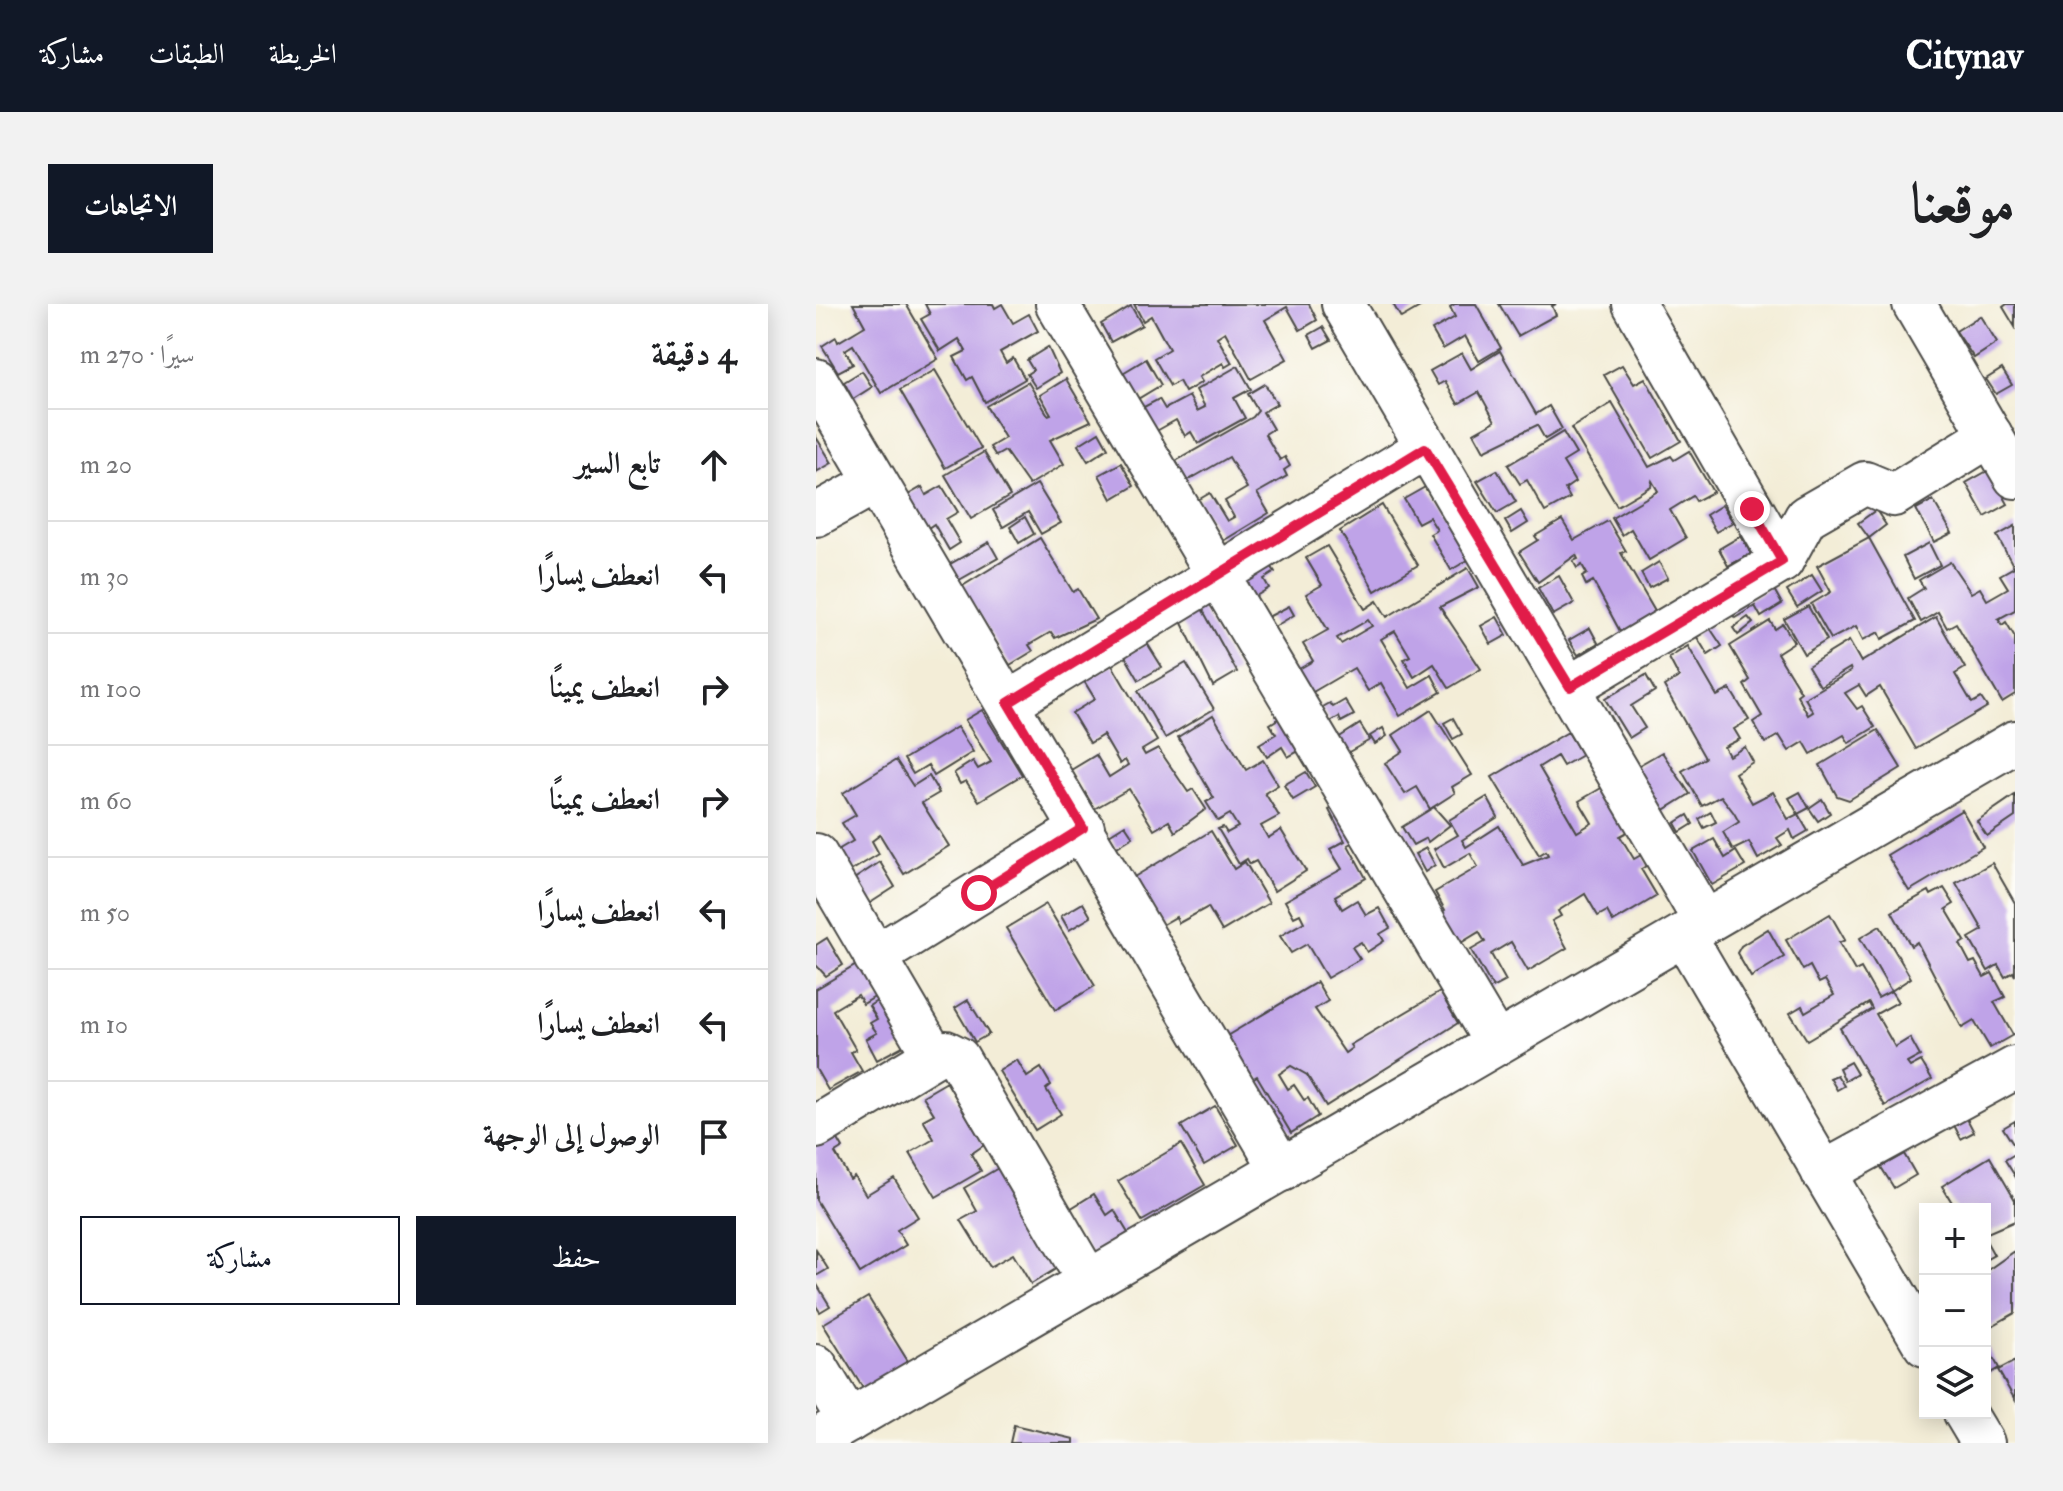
<!DOCTYPE html>
<html lang="ar">
<head>
<meta charset="utf-8">
<style>
  body { margin:0; font-family:"IM FELL Double Pica",Amiri,serif; background:#f2f2f2; color:#202124; direction:rtl }
  .controls { position:absolute; right:24px; bottom:24px; display:grid; overflow:hidden; border-radius:0px; box-shadow:0 4px 20px #0003 }
  .controls button { width:72px; height:72px; display:grid; place-items:center; padding:0; border:0; border-bottom:2px solid #e0e0e0; background:#fff; color:#202124; font:40px sans-serif }
  .stop { position:absolute; width:24px; height:24px; margin:-18px; border:6px solid #e11d48; border-radius:50%; background:#fff }
  .stop.end { background:#e11d48; border-color:#fff; box-shadow:0 2px 8px #0008 }
  .list { margin:0; padding:0; list-style:none }
  h2 { display:flex; justify-content:space-between; align-items:center; height:104px; margin:0; padding:0 32px; font-size:34px }
  h2 small { font-size:26px; font-weight:400; color:#757577 }
  .list li { display:grid; grid-template-columns:52px 1fr auto; gap:24px; align-items:center; box-sizing:border-box; height:112px; padding:0 32px; border-top:2px solid #e0e0e0 }
  .list b { display:block; font-size:30px; white-space:nowrap }
  .list em { font-size:26px; font-style:normal; color:#757577 }
  .actions { display:flex; gap:16px; padding:24px 32px }
  .actions a { flex:1; padding:18px 0; border:2px solid #111827; border-radius:0px; text-align:center; font-size:28px; color:#111827 }
  .actions .main { background:#111827; color:#fff }
  .icon { flex:none; width:44px; height:44px; fill:none; stroke:currentColor; stroke-width:2; stroke-linecap:round; stroke-linejoin:round }
  .map { position:relative; flex:none; width:1199px; height:1139px; overflow:hidden; direction:ltr; border-radius:0px }
  header { display:flex; align-items:center; gap:48px; box-sizing:border-box; height:112px; padding:0 40px; background:#111827; color:#fff }
  header strong { font-size:38px }
  nav { display:flex; gap:44px; margin-inline-start:auto; font-size:28px }
  .intro { display:flex; align-items:center; justify-content:space-between; box-sizing:border-box; height:192px; padding:0 48px }
  h1 { margin:0; font-size:56px }
  .button { padding:20px 36px; border-radius:0px; background:#111827; color:#fff; font-size:28px; font-weight:700 }
  main { display:flex; gap:48px; padding:0 48px }
  aside { flex:1; background:#fff; border-radius:0px; box-shadow:0 4px 20px #0003 }
  .map>svg:first-child { display:block }
  .building { fill:#bfa3e8; fill-rule:evenodd }
  .lines { fill:none; stroke-linecap:round; stroke-linejoin:round }
  .minor-casing { stroke:#494845; stroke-width:46 }
  .minor { stroke:#fff; stroke-width:42 }
  .route { stroke:#e11d48; stroke-width:10 }
</style>
</head>
<body>
<header>
<strong>Citynav</strong>
<nav><a>الخريطة</a><a>الطبقات</a><a>مشاركة</a></nav>
</header>
<div class="intro"><h1>موقعنا</h1><a class="button">الاتجاهات</a></div>
<main>
<div class="map">
<svg width="1199" height="1139" viewBox="0 0 1199 1139">
  <rect width="100%" height="100%" fill="#fdfcf7"/>
  <filter id="ink" filterUnits="userSpaceOnUse"><feTurbulence type="fractalNoise" baseFrequency=".0125" numOctaves="2"/><feDisplacementMap in="SourceGraphic" scale="16" xChannelSelector="R" yChannelSelector="G"/><feConvolveMatrix kernelMatrix="1 2 1 2 8 2 1 2 1" color-interpolation-filters="sRGB"/></filter>
  <filter id="wash" filterUnits="userSpaceOnUse"><feTurbulence type="fractalNoise" baseFrequency=".006" numOctaves="4" result="noise"/><feDisplacementMap in="SourceGraphic" scale="32" xChannelSelector="R" yChannelSelector="G"/><feGaussianBlur stdDeviation="1.8" result="paint"/><feColorMatrix in="noise" values="0 0 0 0 0 0 0 0 0 0 0 0 0 0 0 0 0 1.4 0 .05"/><feComposite in="paint" operator="in"/></filter>
  <g filter="url(#wash)">
    <rect width="100%" height="100%" fill="#f3edd7"/>
    <g id="blocks">
      <!-- building -->
      <g class="building">
        <polygon points="37,0 90,0 122,55 65,89 37,41 29,46 37,60 22,68 6,42 20,33 22,38 49,22"/>
        <polygon points="109,0 177,0 179,4 186,0 197,19 213,10 222,27 184,48 190,59 197,54 209,75 169,98 156,73 151,76 138,53 150,47 143,35 124,47 105,15 114,10"/>
        <polygon points="318,0 493,0 501,16 484,26 471,3 449,16 471,55 435,75 409,28 401,33 416,59 409,63 407,59 383,73 386,78 369,88 363,77 354,82 338,54 353,45 335,12 327,17"/>
        <polygon points="577,0 609,0 585,14"/>
        <polygon points="639,0 660,0 685,44 663,57 649,32 627,45 616,26 639,13 634,3"/>
        <polygon points="683,0 740,0 736,2 740,11 702,32"/>
        <polygon points="1191,0 1199,0 1199,23 1187,3"/>
        <polygon points="315,2 326,21 295,38 285,20"/>
        <polygon points="1164,12 1181,39 1158,54 1140,27"/>
        <polygon points="507,23 515,36 500,44 493,31"/>
        <polygon points="232,43 244,69 220,84 211,70 217,66 211,56"/>
        <polygon points="684,47 720,110 733,102 746,125 729,135 721,121 668,147 658,129 679,117 663,88 642,100 629,77 622,81 614,67 646,49 655,65"/>
        <polygon points="330,55 345,81 320,96 305,70"/>
        <polygon points="806,61 818,80 829,74 865,137 836,154 788,71"/>
        <polygon points="422,62 435,85 418,94 429,114 382,140 375,128 369,132 360,116 337,129 324,105 343,95 349,105 373,92 381,107 389,103 380,86"/>
        <polygon points="1186,65 1196,81 1180,90 1170,75"/>
        <polygon points="119,66 165,144 129,164 84,86"/>
        <polygon points="46,67 56,83 37,95 28,78"/>
        <polygon points="250,75 275,117 234,136 248,160 213,181 189,147 180,152 174,143 189,134 170,102 212,78 232,111 235,110 224,91"/>
        <polygon points="449,80 461,100 447,108 457,125 449,130 464,156 469,153 474,162 468,166 471,172 441,189 453,209 407,237 382,196 394,189 411,217 418,213 409,197 431,184 413,153 371,177 360,157 437,113 442,107 432,90"/>
        <polygon points="796,99 833,163 855,152 858,156 873,147 897,188 880,197 877,192 854,206 870,234 833,256 815,225 806,231 796,214 842,187 836,177 835,182 801,202 755,124"/>
        <polygon points="283,128 292,144 272,157 262,141"/>
        <polygon points="747,128 760,150 747,158 759,178 749,185 754,194 729,208 711,176 704,180 692,161"/>
        <polygon points="0,133 16,159 0,168"/>
        <polygon points="168,148 194,192 155,215 129,171"/>
        <polygon points="305,159 318,182 296,195 283,171"/>
        <polygon points="681,166 700,198 681,209 661,177"/>
        <polygon points="1173,166 1192,200 1169,213 1150,179"/>
        <polygon points="221,180 245,219 225,230 212,208 187,223 177,206"/>
        <polygon points="126,182 142,208 130,215 144,239 133,246 118,220 112,224 92,191 106,183 110,191"/>
        <polygon points="611,182 657,253 635,266 614,230 621,226 613,213 602,219 588,195"/>
        <polygon points="1117,196 1136,229 1118,238 1100,205"/>
        <polygon points="566,201 602,261 559,287 524,227"/>
        <polygon points="906,201 917,218 900,228 890,211"/>
        <polygon points="1060,206 1070,221 1053,234 1042,219"/>
        <polygon points="705,207 712,219 696,229 689,217"/>
        <polygon points="209,213 218,230 203,239 194,223"/>
        <polygon points="746,216 758,236 792,217 810,247 805,249 841,311 806,331 777,277 770,281 766,273 771,270 766,261 761,264 757,257 762,255 760,251 722,278 703,248 722,236 719,232"/>
        <polygon points="1199,222 1199,306 1182,315 1186,321 1190,318 1199,333 1199,390 1186,398 1140,319 1131,324 1122,308 1105,318 1092,294 1108,284 1103,276 1134,258 1155,289 1164,284 1171,296 1192,284 1184,271 1198,263 1181,232"/>
        <polygon points="925,232 935,250 912,262 903,245"/>
        <polygon points="224,234 257,288 262,285 280,315 239,334 235,328 213,341 217,347 194,361 158,302 148,298 145,283"/>
        <polygon points="1053,234 1099,317 1066,335 1063,328 1047,336 1040,322 1015,335 995,300 1015,288 1001,262"/>
        <polygon points="173,238 182,254 138,279 129,263"/>
        <polygon points="1113,239 1124,261 1098,275 1087,253"/>
        <path d="M511,242L549,305L561,297L571,313L652,264L663,283L624,303L665,365L633,384L618,360L598,373L588,355L594,352L579,327L565,335L594,384L616,371L625,388L584,412L565,379L552,387L538,364L490,392L476,369L497,357L487,340L512,326L490,290L506,281L490,254ZM552,316L556,322L525,340L521,334Z"/>
        <polygon points="452,257 459,268 448,275 453,284 435,295 423,274"/>
        <polygon points="843,258 852,274 833,284 825,269"/>
        <polygon points="996,271 1006,287 981,303 971,287"/>
        <polygon points="743,272 758,299 737,311 722,284"/>
        <polygon points="956,282 966,300 945,313 939,302 919,314 914,307"/>
        <polygon points="379,292 421,368 397,382 358,303"/>
        <polygon points="473,302 478,311 458,323 452,313"/>
        <polygon points="992,302 1011,336 988,350 968,315"/>
        <polygon points="681,313 691,331 675,340 665,322"/>
        <polygon points="932,313 937,319 922,331 917,324"/>
        <polygon points="1120,313 1149,364 1139,370 1156,399 1165,394 1171,403 1100,445 1064,383 1050,392 1043,381 1029,389 1041,405 1046,402 1059,423 1033,439 1028,431 995,450 988,438 973,447 963,431 949,439 937,418 946,412 928,381 934,376 914,342 954,317 959,325 967,320 978,338 961,349 985,388 981,391 992,411 997,408 989,394 1035,367 1034,364 1004,382 992,362 1033,337 1045,358"/>
        <polygon points="892,321 906,342 892,351 879,330"/>
        <polygon points="774,324 782,339 762,351 753,336"/>
        <polygon points="331,339 346,363 323,376 309,352"/>
        <polygon points="872,342 901,392 914,385 933,416 918,425 924,435 908,443 913,452 929,443 937,458 919,469 936,499 957,488 972,515 982,510 992,527 978,535 974,526 961,534 966,541 942,555 933,538 917,546 907,528 923,518 918,509 905,492 886,502 866,467 889,454 848,382 863,373 853,354"/>
        <polygon points="370,359 398,405 349,434 322,387"/>
        <polygon points="296,361 341,437 326,446 329,451 342,444 372,488 377,485 390,505 359,528 353,517 338,526 313,485 278,505 255,466 280,451 293,473 312,461 309,456 304,460 287,431 274,439 256,409 279,395 268,377"/>
        <polygon points="830,371 839,387 815,402 829,424 813,434 789,395"/>
        <polygon points="529,396 538,411 525,418 523,413 514,418 505,404 514,399 517,403"/>
        <polygon points="166,406 206,471 163,497 150,477 144,480 138,469 157,457 162,465 175,458 149,416"/>
        <polygon points="615,406 656,471 636,483 639,489 614,505 601,483 589,490 569,459 587,447 577,431"/>
        <polygon points="472,409 492,442 472,453 466,443 451,453 443,440 460,430 454,420"/>
        <polygon points="397,411 430,466 447,456 462,481 449,489 463,512 445,522 452,534 465,526 490,567 458,587 440,557 434,560 431,555 423,560 402,525 407,523 411,529 422,523 414,510 402,517 390,498 398,494 362,433"/>
        <polygon points="637,414 646,430 637,435 628,419"/>
        <polygon points="544,420 554,436 531,449 522,434"/>
        <polygon points="141,423 157,448 118,472 112,461 97,470 88,455"/>
        <polygon points="567,424 571,432 559,440 554,432"/>
        <polygon points="1062,426 1085,464 1033,496 1021,492 1004,461"/>
        <polygon points="752,428 766,451 747,462 741,452 723,463 761,528 776,519 763,497 787,483 813,527 804,532 818,555 825,551 832,561 825,565 841,592 797,618 791,607 782,612 769,590 742,607 745,612 736,617 751,644 712,667 695,638 675,650 690,677 677,684 655,646 669,638 663,628 635,645 616,614 629,606 619,588 662,563 654,549 628,564 618,545 642,531 633,516 671,493 682,513 646,536 650,543 683,522 707,561 732,551 730,547 723,551 676,473"/>
        <polygon points="846,448 874,490 845,508 818,464"/>
        <polygon points="80,456 97,482 113,472 123,489 106,499 133,542 88,570 64,531 56,537 63,550 33,568 20,547 37,537 26,519 40,511 27,489"/>
        <polygon points="490,468 499,483 477,496 468,481"/>
        <polygon points="984,488 993,504 982,510 973,494"/>
        <polygon points="1199,491 1199,513 1171,532 1161,517"/>
        <polygon points="1006,495 1014,509 1002,517 993,504"/>
        <polygon points="532,496 551,531 532,541 550,574 519,592 526,605 541,596 550,611 563,604 574,624 564,630 568,637 551,648 545,638 536,643 544,655 511,674 491,640 475,649 464,632 488,618 484,610 478,613 469,597 526,565 514,545 529,537 513,506"/>
        <polygon points="618,503 634,521 612,538 610,534 597,541 586,523"/>
        <polygon points="1146,506 1167,543 1093,587 1071,551"/>
        <polygon points="895,508 900,518 888,524 883,515"/>
        <polygon points="872,511 877,520 864,528 859,519"/>
        <polygon points="309,521 317,533 301,543 293,531"/>
        <polygon points="395,527 418,565 429,558 453,599 406,627 392,603 363,619 360,613 346,621 318,573"/>
        <polygon points="898,535 909,554 920,547 929,562 896,581 877,547"/>
        <polygon points="610,544 619,561 609,568 599,550"/>
        <polygon points="64,558 79,583 48,603 32,579"/>
        <polygon points="1176,559 1199,599 1199,672 1197,668 1189,673 1182,661 1172,667 1153,634 1167,626 1140,579"/>
        <polygon points="1128,584 1138,600 1130,605 1149,637 1144,640 1154,659 1159,657 1168,673 1176,669 1189,693 1178,698 1197,731 1174,744 1158,717 1146,724 1101,638 1095,642 1076,608 1113,587 1115,591"/>
        <polygon points="267,599 275,613 253,626 245,612"/>
        <polygon points="230,600 279,682 239,706 190,624"/>
        <polygon points="1014,610 1029,636 1023,639 1039,667 1045,664 1062,694 1075,687 1082,698 1060,710 1079,743 1094,734 1104,752 1091,759 1094,763 1105,757 1116,775 1069,802 1024,724 1056,705 1053,699 991,736 974,709 986,702 989,708 1018,691 1009,676 1003,679 994,662 987,666 970,636"/>
        <polygon points="1064,622 1095,674 1075,687 1044,634"/>
        <polygon points="952,625 968,653 935,673 921,649 925,642"/>
        <polygon points="11,634 27,661 10,672 0,661 0,641"/>
        <polygon points="49,656 67,688 47,700 42,691 17,706 40,746 35,748 46,767 12,786 0,765 0,685"/>
        <polygon points="501,678 512,697 499,705 529,749 536,744 534,741 624,688 642,719 510,802 491,771 475,762 463,770 472,785 478,781 488,796 492,794 502,812 475,829 441,772 429,779 404,736"/>
        <polygon points="72,690 98,736 61,756 50,735 61,729 54,719 61,715 53,702"/>
        <polygon points="152,696 173,730 159,738 139,704"/>
        <polygon points="201,756 211,773 225,764 235,781 230,785 245,810 219,826 183,767"/>
        <polygon points="1034,758 1041,770 1029,777 1023,764"/>
        <polygon points="1021,771 1028,782 1021,786 1014,774"/>
        <polygon points="131,778 168,841 155,850 165,867 120,893 94,849 118,835 107,816 118,810 107,792"/>
        <polygon points="399,802 422,841 388,861 365,822"/>
        <polygon points="1149,811 1158,828 1145,835 1137,819"/>
        <polygon points="1199,817 1199,843 1187,824"/>
        <polygon points="17,827 27,844 19,849 34,875 38,872 50,891 78,874 102,913 81,926 90,941 44,969 0,896 0,837"/>
        <polygon points="365,840 389,881 326,917 302,877"/>
        <polygon points="1088,850 1100,871 1078,884 1065,863"/>
        <polygon points="1199,850 1199,872 1189,856"/>
        <polygon points="1174,853 1199,896 1199,917 1169,930 1169,905 1140,905 1126,882"/>
        <polygon points="184,863 243,963 215,980 197,950 174,963 145,916 161,907 148,884"/>
        <polygon points="278,890 291,911 298,906 312,929 276,951 249,908"/>
        <polygon points="1169,935 1178,951 1169,956"/>
        <polygon points="0,946 12,965 0,972"/>
        <polygon points="1199,947 1199,1009 1169,1026 1169,968"/>
        <polygon points="0,979 14,1002 4,1008 0,1002"/>
        <polygon points="52,993 93,1059 48,1086 7,1020"/>
        <polygon points="1169,1039 1183,1064 1169,1072"/>
        <polygon points="1199,1057 1199,1096 1182,1066"/>
        <polygon points="198,1121 258,1135 258,1139 194,1139"/>
      </g>
    </g>
  </g>
  <g filter="url(#ink)">
    <use href="#blocks" fill-opacity="0" stroke="#494845" stroke-width="2"/>
    <g class="lines">
      <!-- minor casing -->
      <g class="minor-casing">
        <g id="minor">
          <polyline points="241,0 680,739"/>
          <polyline points="527,0 889,618"/>
          <polyline points="818,0 966,257"/>
          <polyline points="1098,0 1199,173"/>
          <polyline points="0,76 466,866"/>
          <polyline points="0,211 58,179"/>
          <polyline points="754,383 966,257 990,213 1049,179 1078,191 1175,131"/>
          <polyline points="192,399 609,144"/>
          <polyline points="0,551 118,752"/>
          <polyline points="868,631 1109,1041"/>
          <polyline points="59,653 267,524"/>
          <polyline points="0,823 118,752 130,748 142,754 273,978"/>
          <polyline points="1007,869 1199,764"/>
          <polyline points="0,1062 33,1117"/>
          <polyline points="1149,1109 1167,1139"/>
          <polyline points="0,1136 1199,438"/>
        </g>
      </g>
      <!-- minor -->
      <use href="#minor" class="minor"/>
    </g>
  </g>
  <g class="lines" filter="url(#ink)">
    <!-- route -->
    <polyline class="route" points="163,589 267,524 192,399 609,144 754,383 966,257 936,205"/>
  </g>
</svg>
<div class="controls">
<button>+</button>
<button>−</button>
<button><svg class="icon" aria-label="layers" viewBox="0 0 24 24"><path d="M12 4l9 5-9 5-9-5zM3 14l9 5 9-5"/></svg></button>
</div>
<div class="stop" style="left:163px;top:589px"></div>
<div class="stop end" style="left:936px;top:205px"></div>
</div>
<aside>
<h2>4 دقيقة<small>سيرًا · 270 m</small></h2>
<ul class="list">
<li><svg class="icon" aria-label="ahead" viewBox="0 0 24 24"><path d="M12 20V5M6 11l6-6 6 6"/></svg><div><b>تابع السير</b></div><em>20 m</em></li>
<li><svg class="icon" aria-label="left" viewBox="0 0 24 24"><path d="M17 20v-9H6M10 6l-5 5 5 5"/></svg><div><b>انعطف يسارًا</b></div><em>30 m</em></li>
<li><svg class="icon" aria-label="right" viewBox="0 0 24 24"><path d="M7 20v-9h11M14 6l5 5-5 5"/></svg><div><b>انعطف يمينًا</b></div><em>100 m</em></li>
<li><svg class="icon" aria-label="right" viewBox="0 0 24 24"><path d="M7 20v-9h11M14 6l5 5-5 5"/></svg><div><b>انعطف يمينًا</b></div><em>60 m</em></li>
<li><svg class="icon" aria-label="left" viewBox="0 0 24 24"><path d="M17 20v-9H6M10 6l-5 5 5 5"/></svg><div><b>انعطف يسارًا</b></div><em>50 m</em></li>
<li><svg class="icon" aria-label="left" viewBox="0 0 24 24"><path d="M17 20v-9H6M10 6l-5 5 5 5"/></svg><div><b>انعطف يسارًا</b></div><em>10 m</em></li>
<li><svg class="icon" aria-label="arrive" viewBox="0 0 24 24"><path d="M6 21V4h12l-3 4 3 4H6"/></svg><div><b>الوصول إلى الوجهة</b></div></li>
</ul>
<div class="actions"><a class="main">حفظ</a><a>مشاركة</a></div>
</aside>
</main>
</body>
</html>
